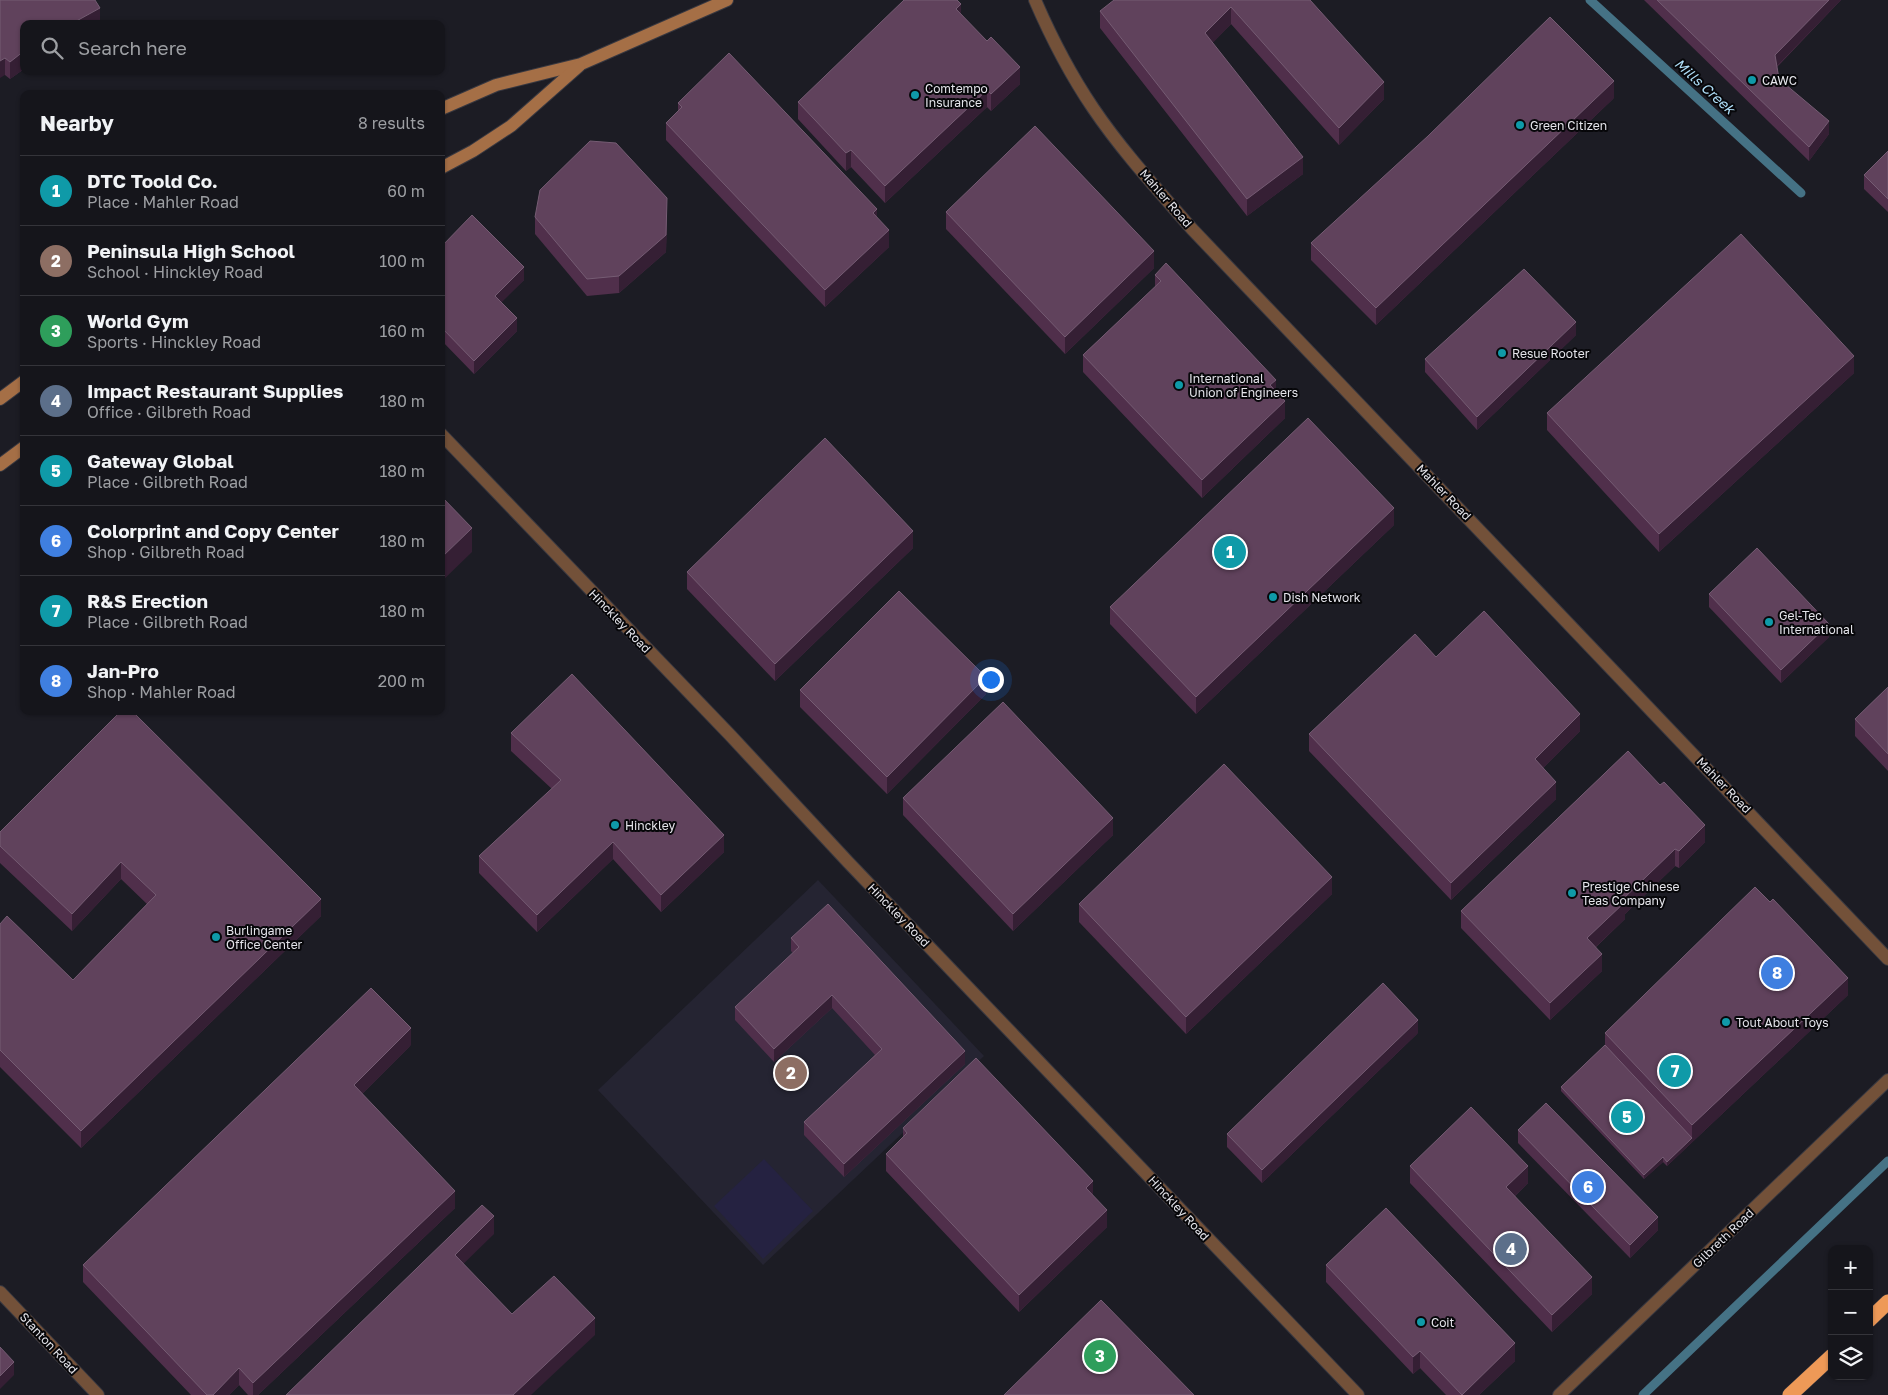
<!DOCTYPE html>
<html lang="en">
<head>
<meta charset="utf-8">
<style>
  body { margin:0; font-family:"Golos Text",sans-serif; background:#222228; color:#f1f3f6 }
  .controls { position:absolute; right:15px; bottom:15px; display:grid; overflow:hidden; border-radius:10px; box-shadow:0 1px 4px #0004 }
  .controls button { width:45px; height:45px; display:grid; place-items:center; padding:0; border:0; border-bottom:1px solid #34343a; background:#15151b; color:#f1f3f6; font:25px sans-serif }
  .you { position:absolute; left:990px; top:679px; width:18px; height:18px; margin:-12px; border:4px solid #fff; border-radius:50%; background:#1a73e8; box-shadow:0 0 0 8px #1a73e833 }
  .badge { display:grid; place-items:center; width:32px; height:32px; border-radius:50%; background:#f09ab6; color:#fff; font-size:16px; font-weight:700 }
  .pin { position:absolute; translate:-50% -50%; border:2px solid #fff; box-shadow:0 1px 5px #0006 }
  .list { margin:0; padding:0; list-style:none }
  h2 { display:flex; justify-content:space-between; align-items:center; height:65px; margin:0; padding:0 20px; font-size:21px }
  h2 small { font-size:16px; font-weight:400; color:#9d9fa3 }
  .list li { display:grid; grid-template-columns:32px 1fr auto; gap:15px; align-items:center; box-sizing:border-box; height:70px; padding:0 20px; border-top:1px solid #34343a }
  .list b { display:block; font-size:19px; white-space:nowrap }
  .list p { margin:0; font-size:16px; white-space:nowrap; color:#9d9fa3 }
  .list em { font-size:16px; font-style:normal; color:#9d9fa3 }
  .icon { flex:none; width:28px; height:28px; fill:none; stroke:currentColor; stroke-width:2; stroke-linecap:round; stroke-linejoin:round }
  .map { position:relative; flex:none; width:1888px; height:1395px; overflow:hidden }
  .search { position:absolute; background:#15151b; box-shadow:0 1px 4px #0004; left:20px; top:20px; width:425px; height:55px; display:flex; align-items:center; gap:12px; box-sizing:border-box; padding:0 18px; border-radius:10px; color:#9d9fa3; font-size:19px }
  .panel { position:absolute; background:#15151b; box-shadow:0 1px 4px #0004; left:20px; top:90px; width:425px; height:625px; border-radius:10px }
  .map>svg:first-child { display:block }
  .built { fill:#252432 }
  .green { fill:#252241 }
  .lines { fill:none; stroke-linecap:round; stroke-linejoin:round }
  .stream { stroke:#457285; stroke-width:9 }
  .street-casing { stroke:#383840; stroke-width:14 }
  .secondary-casing { stroke:#383840; stroke-width:14 }
  .highway-casing { stroke:#383840; stroke-width:16 }
  .street { stroke:#735139; stroke-width:12 }
  .secondary { stroke:#a56f46; stroke-width:12 }
  .highway { stroke:#ee9957; stroke-width:15 }
  .wall { fill:#502f4b }
  .shaded-wall { fill:#351f34 }
  .building { fill:#60425c; stroke:#755c73 }
  .culture-dot { fill:#0f9aa8; stroke:#07070a; stroke-width:2 }
  .labels { text-anchor:middle; dominant-baseline:central; stroke-width:4; stroke-linejoin:round; paint-order:stroke }
  .poi-label { font-size:12px; fill:#e5e5eb; stroke:#07070a; text-anchor:start }
  .street-label { font-size:12px; fill:#e5e5eb; stroke:#07070a }
  .water-label { font-size:14px; font-style:italic; fill:#aeddf7; stroke:#07070a }
</style>
</head>
<body>
<div class="map">
<svg width="1888" height="1395" viewBox="0 0 1888 1395">
  <rect width="100%" height="100%" fill="#1c1c24"/>
  <!-- built -->
  <polygon class="built" points="818,880 984,1056 763,1265 598,1090"/>
  <!-- green -->
  <polygon class="green" points="764,1159 813,1211 763,1259 714,1206"/>
  <g class="lines">
    <!-- stream -->
    <g class="stream">
      <polyline points="1590,0 1801,193"/>
      <polyline points="1643,1395 1888,1161"/>
    </g>
    <!-- street casing -->
    <g class="street-casing">
      <g id="street">
        <path d="M1035,0C1051,37 1070,74 1093,108C1122,151 1158,190 1192,229L1888,959"/>
        <polyline points="441,434 731,736 848,862 1358,1395"/>
        <polyline points="0,1292 98,1395"/>
        <polyline points="1559,1395 1888,1080"/>
      </g>
    </g>
    <!-- secondary casing -->
    <g class="secondary-casing">
      <g id="secondary">
        <polyline points="441,109 496,85 581,64 727,0"/>
        <polyline points="441,168 473,151 511,126 579,66"/>
        <polyline points="0,399 24,381"/>
        <polyline points="0,465 24,447"/>
      </g>
    </g>
    <!-- highway casing -->
    <g class="highway-casing">
      <g id="highway">
        <polyline points="1869,1320 1888,1302"/>
        <polyline points="1790,1395 1832,1356"/>
      </g>
    </g>
    <!-- street -->
    <use href="#street" class="street"/>
    <!-- secondary -->
    <use href="#secondary" class="secondary"/>
    <!-- highway -->
    <use href="#highway" class="highway"/>
  </g>
  <!-- wall -->
  <g class="wall">
    <polygon points="0,0 100,24 24,24 24,69 10,79 5,75"/>
    <polygon points="1310,0 1384,99 1339,145 1231,24 1212,43 1303,174 1247,216 1100,28 1100,11"/>
    <polygon points="1644,0 1841,0 1777,67 1779,79 1829,134 1809,161"/>
    <polygon points="961,14 1020,84 991,111 987,107 885,203 851,167 846,171 798,119 798,102"/>
    <polygon points="1614,98 1376,325 1311,260 1311,243"/>
    <polygon points="678,103 877,218 889,247 825,307 666,140 666,123 678,111"/>
    <polygon points="1888,151 1888,212 1864,189 1864,175"/>
    <polygon points="946,212 1154,268 1065,354 946,229"/>
    <polygon points="667,215 666,252 619,293 587,296 535,234 535,217"/>
    <polygon points="441,247 524,280 501,302 517,331 474,374 441,340"/>
    <polygon points="1155,275 1285,418 1202,498 1083,372 1083,355 1155,287"/>
    <polygon points="1576,335 1477,430 1425,372 1425,359"/>
    <polygon points="1854,373 1659,552 1547,430 1547,413"/>
    <polygon points="1394,525 1196,714 1110,624 1110,607"/>
    <polygon points="913,548 775,681 687,589 687,572"/>
    <polygon points="1709,594 1829,637 1781,683 1709,607"/>
    <polygon points="1436,657 1580,731 1543,768 1556,799 1451,900 1309,751 1309,734"/>
    <polygon points="1888,687 1888,771 1855,736 1855,719"/>
    <polygon points="800,690 986,694 887,794 800,707"/>
    <polygon points="121,711 321,916 81,1148 0,1067 0,924 73,980 147,904 121,879 72,931 0,863 0,832"/>
    <polygon points="511,733 724,852 661,912 613,859 537,932 479,873 479,856 552,789 511,751"/>
    <polygon points="1628,751 1705,842 1679,868 1675,866 1625,914 1625,919 1596,947 1602,971 1550,1020 1461,928 1461,911"/>
    <polygon points="903,798 1113,835 1013,931 903,815"/>
    <polygon points="1332,894 1186,1034 1079,922 1079,904"/>
    <polygon points="791,938 965,1064 844,1177 804,1135 804,1122 875,1055 832,1008 774,1062 735,1020 735,1007 793,953 791,951"/>
    <polygon points="1848,995 1667,1166 1663,1162 1644,1179 1561,1091 1561,1087 1605,1045 1605,1033"/>
    <polygon points="1418,1033 1262,1183 1227,1147 1227,1134"/>
    <polygon points="411,1045 362,1094 455,1208 258,1395 248,1395 239,1385 229,1395 191,1395 83,1282 83,1265"/>
    <polygon points="903,1128 1107,1227 1019,1312 886,1171 886,1154 903,1138"/>
    <polygon points="1518,1130 1658,1230 1630,1258 1518,1143"/>
    <polygon points="1410,1166 1528,1183 1515,1196 1592,1294 1552,1332 1410,1183"/>
    <polygon points="1326,1265 1515,1361 1479,1395 1446,1395 1420,1368 1413,1374 1326,1282"/>
  </g>
  <!-- shaded-wall -->
  <g class="shaded-wall">
    <polygon points="1829,0 1841,0 1775,68 1775,55"/>
    <polygon points="961,4 961,21 956,9"/>
    <polygon points="1231,7 1231,24 1205,51 1205,33"/>
    <polygon points="100,8 100,24 71,24"/>
    <polygon points="24,51 24,69 10,79 10,62"/>
    <polygon points="5,58 5,75 0,78 0,61"/>
    <polygon points="1020,67 1020,84 991,111 991,94"/>
    <polygon points="1614,81 1614,98 1376,325 1376,308"/>
    <polygon points="1384,82 1384,99 1339,145 1339,128"/>
    <polygon points="987,90 987,107 885,203 885,186"/>
    <polygon points="1829,121 1829,134 1809,161 1809,147"/>
    <polygon points="851,150 851,167 846,171 846,153"/>
    <polygon points="1303,157 1303,174 1247,216 1247,199"/>
    <polygon points="667,198 666,252 619,293 619,276"/>
    <polygon points="877,209 877,226 873,213"/>
    <polygon points="889,230 889,247 825,307 825,290"/>
    <polygon points="1154,251 1154,268 1065,354 1065,337"/>
    <polygon points="524,267 524,280 495,309 495,296"/>
    <polygon points="517,318 517,331 474,374 474,361"/>
    <polygon points="1576,322 1576,335 1477,430 1477,417"/>
    <polygon points="1854,356 1854,373 1659,552 1659,534"/>
    <polygon points="1276,380 1276,397 1270,385"/>
    <polygon points="1285,401 1285,418 1202,498 1202,480"/>
    <polygon points="1394,508 1394,525 1196,714 1196,697"/>
    <polygon points="472,528 472,552 441,582 441,558"/>
    <polygon points="913,531 913,548 775,681 775,664"/>
    <polygon points="1829,624 1829,637 1781,683 1781,670"/>
    <polygon points="986,677 986,694 887,794 887,777"/>
    <polygon points="1580,714 1580,731 1535,776 1535,759"/>
    <polygon points="1556,782 1556,799 1451,900 1451,883"/>
    <polygon points="1113,818 1113,835 1013,931 1013,914"/>
    <polygon points="1705,825 1705,842 1679,868 1679,851"/>
    <polygon points="724,835 724,852 661,912 661,895"/>
    <polygon points="613,842 613,859 537,932 537,915"/>
    <polygon points="1675,849 1675,866 1625,914 1625,919 1587,955 1587,938 1622,900"/>
    <polygon points="121,862 121,879 72,931 72,914"/>
    <polygon points="1332,877 1332,894 1186,1034 1186,1017"/>
    <polygon points="321,899 321,916 81,1148 81,1131"/>
    <polygon points="1602,954 1602,971 1550,1020 1550,1003"/>
    <polygon points="1848,978 1848,995 1667,1166 1667,1162 1692,1138 1692,1125"/>
    <polygon points="832,995 832,1008 774,1062 774,1049"/>
    <polygon points="1418,1020 1418,1033 1262,1183 1262,1170"/>
    <polygon points="411,1028 411,1045 354,1102 354,1085"/>
    <polygon points="965,1051 965,1064 844,1177 844,1164"/>
    <polygon points="1663,1157 1663,1162 1644,1179 1644,1175"/>
    <polygon points="1528,1166 1528,1183 1506,1204 1506,1187"/>
    <polygon points="1093,1181 1093,1198 1086,1188"/>
    <polygon points="455,1191 455,1208 258,1395 253,1395 253,1383"/>
    <polygon points="1107,1210 1107,1227 1019,1312 1019,1295"/>
    <polygon points="494,1216 494,1234 455,1272 455,1255"/>
    <polygon points="1658,1217 1658,1230 1630,1258 1630,1245"/>
    <polygon points="1592,1277 1592,1294 1552,1332 1552,1315"/>
    <polygon points="595,1318 595,1335 531,1395 513,1395"/>
    <polygon points="1515,1343 1515,1361 1479,1395 1462,1395"/>
    <polygon points="1420,1351 1420,1368 1413,1374 1413,1357"/>
    <polygon points="14,1362 14,1375 0,1389 0,1376"/>
    <polygon points="239,1368 239,1385 229,1395 213,1395"/>
  </g>
  <!-- building -->
  <g class="building">
    <polygon points="0,0 95,0 100,8 71,24 24,24 24,51 10,62 5,58 0,61"/>
    <polygon points="904,0 957,0 961,4 956,9 987,41 991,37 1020,67 991,94 987,90 885,186 851,150 846,153 798,102"/>
    <polygon points="1114,0 1310,0 1384,82 1339,128 1231,7 1205,33 1303,157 1247,199 1100,11"/>
    <polygon points="1657,0 1829,0 1775,55 1779,79 1829,121 1809,147"/>
    <polygon points="1550,17 1614,81 1376,308 1311,243 1428,136"/>
    <polygon points="729,53 877,209 873,213 889,230 825,290 666,123 682,107 678,103"/>
    <polygon points="1035,126 1154,251 1065,337 946,212"/>
    <polygon points="590,141 616,143 667,198 666,235 619,276 587,279 535,217 540,190"/>
    <polygon points="1888,151 1888,199 1864,175"/>
    <polygon points="472,215 524,267 495,296 517,318 474,361 441,327 441,247"/>
    <polygon points="1741,234 1854,356 1659,534 1547,413"/>
    <polygon points="1166,263 1276,380 1270,385 1285,401 1202,480 1083,355 1161,281 1155,275"/>
    <polygon points="1524,269 1576,322 1477,417 1425,359"/>
    <polygon points="1308,418 1394,508 1196,697 1110,607"/>
    <polygon points="825,438 913,531 775,664 687,572"/>
    <polygon points="441,496 472,528 441,558"/>
    <polygon points="1757,548 1829,624 1781,670 1709,594"/>
    <polygon points="899,591 986,677 887,777 800,690"/>
    <polygon points="1484,611 1580,714 1535,759 1556,782 1451,883 1309,734 1415,634 1436,657"/>
    <polygon points="572,674 724,835 661,895 613,842 537,915 479,856 561,780 511,733"/>
    <polygon points="1888,687 1888,754 1855,719"/>
    <polygon points="1003,702 1113,818 1013,914 903,798"/>
    <polygon points="121,711 132,711 321,899 81,1131 0,1050 0,924 7,916 73,980 156,895 121,862 72,914 0,846 0,832"/>
    <polygon points="1628,751 1660,785 1664,782 1705,825 1679,851 1675,849 1622,900 1625,902 1587,938 1602,954 1550,1003 1461,911"/>
    <polygon points="1224,764 1332,877 1186,1017 1079,904"/>
    <polygon points="1755,887 1770,902 1773,899 1848,978 1692,1125 1605,1033"/>
    <polygon points="828,904 965,1051 844,1164 804,1122 882,1049 832,995 774,1049 735,1007 799,947 791,938"/>
    <polygon points="1383,983 1418,1020 1262,1170 1227,1134"/>
    <polygon points="371,988 411,1028 354,1085 455,1191 253,1383 239,1368 213,1395 207,1395 83,1265"/>
    <polygon points="1605,1045 1692,1138 1667,1162 1663,1157 1644,1175 1561,1087"/>
    <polygon points="976,1058 1093,1181 1086,1188 1107,1210 1019,1295 886,1154 907,1133 903,1128"/>
    <polygon points="1546,1103 1658,1217 1630,1245 1518,1130"/>
    <polygon points="1471,1107 1528,1166 1506,1187 1592,1277 1552,1315 1410,1166"/>
    <polygon points="482,1205 494,1216 455,1255 512,1314 554,1276 595,1318 513,1395 286,1395"/>
    <polygon points="1386,1208 1515,1343 1462,1395 1420,1351 1413,1357 1326,1265"/>
    <polygon points="1101,1300 1194,1395 1004,1395"/>
    <polygon points="0,1347 14,1362 0,1376"/>
  </g>
  <!-- markers -->
  <g class="culture-dot">
    <circle cx="1752" cy="80" r="5"/>
    <circle cx="915" cy="95" r="5"/>
    <circle cx="1520" cy="125" r="5"/>
    <circle cx="1502" cy="353" r="5"/>
    <circle cx="1179" cy="385" r="5"/>
    <circle cx="1273" cy="597" r="5"/>
    <circle cx="1769" cy="622" r="5"/>
    <circle cx="615" cy="825" r="5"/>
    <circle cx="1572" cy="893" r="5"/>
    <circle cx="216" cy="937" r="5"/>
    <circle cx="1726" cy="1022" r="5"/>
    <circle cx="1421" cy="1322" r="5"/>
  </g>
  <g class="labels">
    <!-- poi labels -->
    <g class="poi-label">
      <text x="1762" y="80">CAWC</text>
      <text x="925" y="88">Comtempo<tspan x="925" dy="14">Insurance</tspan></text>
      <text x="1530" y="125">Green Citizen</text>
      <text x="1512" y="353">Resue Rooter</text>
      <text x="1189" y="378">International<tspan x="1189" dy="14">Union of Engineers</tspan></text>
      <text x="1283" y="597">Dish Network</text>
      <text x="1779" y="615">Gel-Tec<tspan x="1779" dy="14">International</tspan></text>
      <text x="625" y="825">Hinckley</text>
      <text x="1582" y="886">Prestige Chinese<tspan x="1582" dy="14">Teas Company</tspan></text>
      <text x="226" y="930">Burlingame<tspan x="226" dy="14">Office Center</tspan></text>
      <text x="1736" y="1022">Tout About Toys</text>
      <text x="1431" y="1322">Coit</text>
    </g>
    <!-- street labels -->
    <g class="street-label">
      <text transform="translate(1166 198) rotate(49)">Mahler Road</text>
      <text transform="translate(1444 492) rotate(46)">Mahler Road</text>
      <text transform="translate(620 621) rotate(46)">Hinckley Road</text>
      <text transform="translate(1724 785) rotate(46)">Mahler Road</text>
      <text transform="translate(899 915) rotate(46)">Hinckley Road</text>
      <text transform="translate(1179 1208) rotate(47)">Hinckley Road</text>
      <text transform="translate(1723 1238) rotate(-44)">Gilbreth Road</text>
      <text transform="translate(49 1343) rotate(47)">Stanton Road</text>
    </g>
    <!-- water labels -->
    <g class="water-label">
      <text transform="translate(1705 86) rotate(42)">Mills Creek</text>
    </g>
  </g>
</svg>
<div class="controls">
<button>+</button>
<button>−</button>
<button><svg class="icon" aria-label="layers" viewBox="0 0 24 24"><path d="M12 4l9 5-9 5-9-5zM3 14l9 5 9-5"/></svg></button>
</div>
<div class="you"></div>
<div class="pin badge" style="left:1230px;top:552px;background:#0f9aa8">1</div>
<div class="pin badge" style="left:791px;top:1073px;background:#8d6e63">2</div>
<div class="pin badge" style="left:1100px;top:1356px;background:#2e9e5b">3</div>
<div class="pin badge" style="left:1511px;top:1249px;background:#5c6f8a">4</div>
<div class="pin badge" style="left:1627px;top:1117px;background:#0f9aa8">5</div>
<div class="pin badge" style="left:1588px;top:1187px;background:#3f7fe0">6</div>
<div class="pin badge" style="left:1675px;top:1071px;background:#0f9aa8">7</div>
<div class="pin badge" style="left:1777px;top:973px;background:#3f7fe0">8</div>
<div class="search"><svg class="icon" aria-label="search" viewBox="0 0 24 24"><circle cx="10" cy="10" r="6"/><path d="M15 15l6 6"/></svg>Search here</div>
<section class="panel">
<h2>Nearby<small>8 results</small></h2>
<ul class="list">
<li><span class="badge" style="background:#0f9aa8">1</span><div><b>DTC Toold Co.</b><p>Place · Mahler Road</p></div><em>60 m</em></li>
<li><span class="badge" style="background:#8d6e63">2</span><div><b>Peninsula High School</b><p>School · Hinckley Road</p></div><em>100 m</em></li>
<li><span class="badge" style="background:#2e9e5b">3</span><div><b>World Gym</b><p>Sports · Hinckley Road</p></div><em>160 m</em></li>
<li><span class="badge" style="background:#5c6f8a">4</span><div><b>Impact Restaurant Supplies</b><p>Office · Gilbreth Road</p></div><em>180 m</em></li>
<li><span class="badge" style="background:#0f9aa8">5</span><div><b>Gateway Global</b><p>Place · Gilbreth Road</p></div><em>180 m</em></li>
<li><span class="badge" style="background:#3f7fe0">6</span><div><b>Colorprint and Copy Center</b><p>Shop · Gilbreth Road</p></div><em>180 m</em></li>
<li><span class="badge" style="background:#0f9aa8">7</span><div><b>R&amp;S Erection</b><p>Place · Gilbreth Road</p></div><em>180 m</em></li>
<li><span class="badge" style="background:#3f7fe0">8</span><div><b>Jan-Pro</b><p>Shop · Mahler Road</p></div><em>200 m</em></li>
</ul>
</section>
</div>
</body>
</html>
